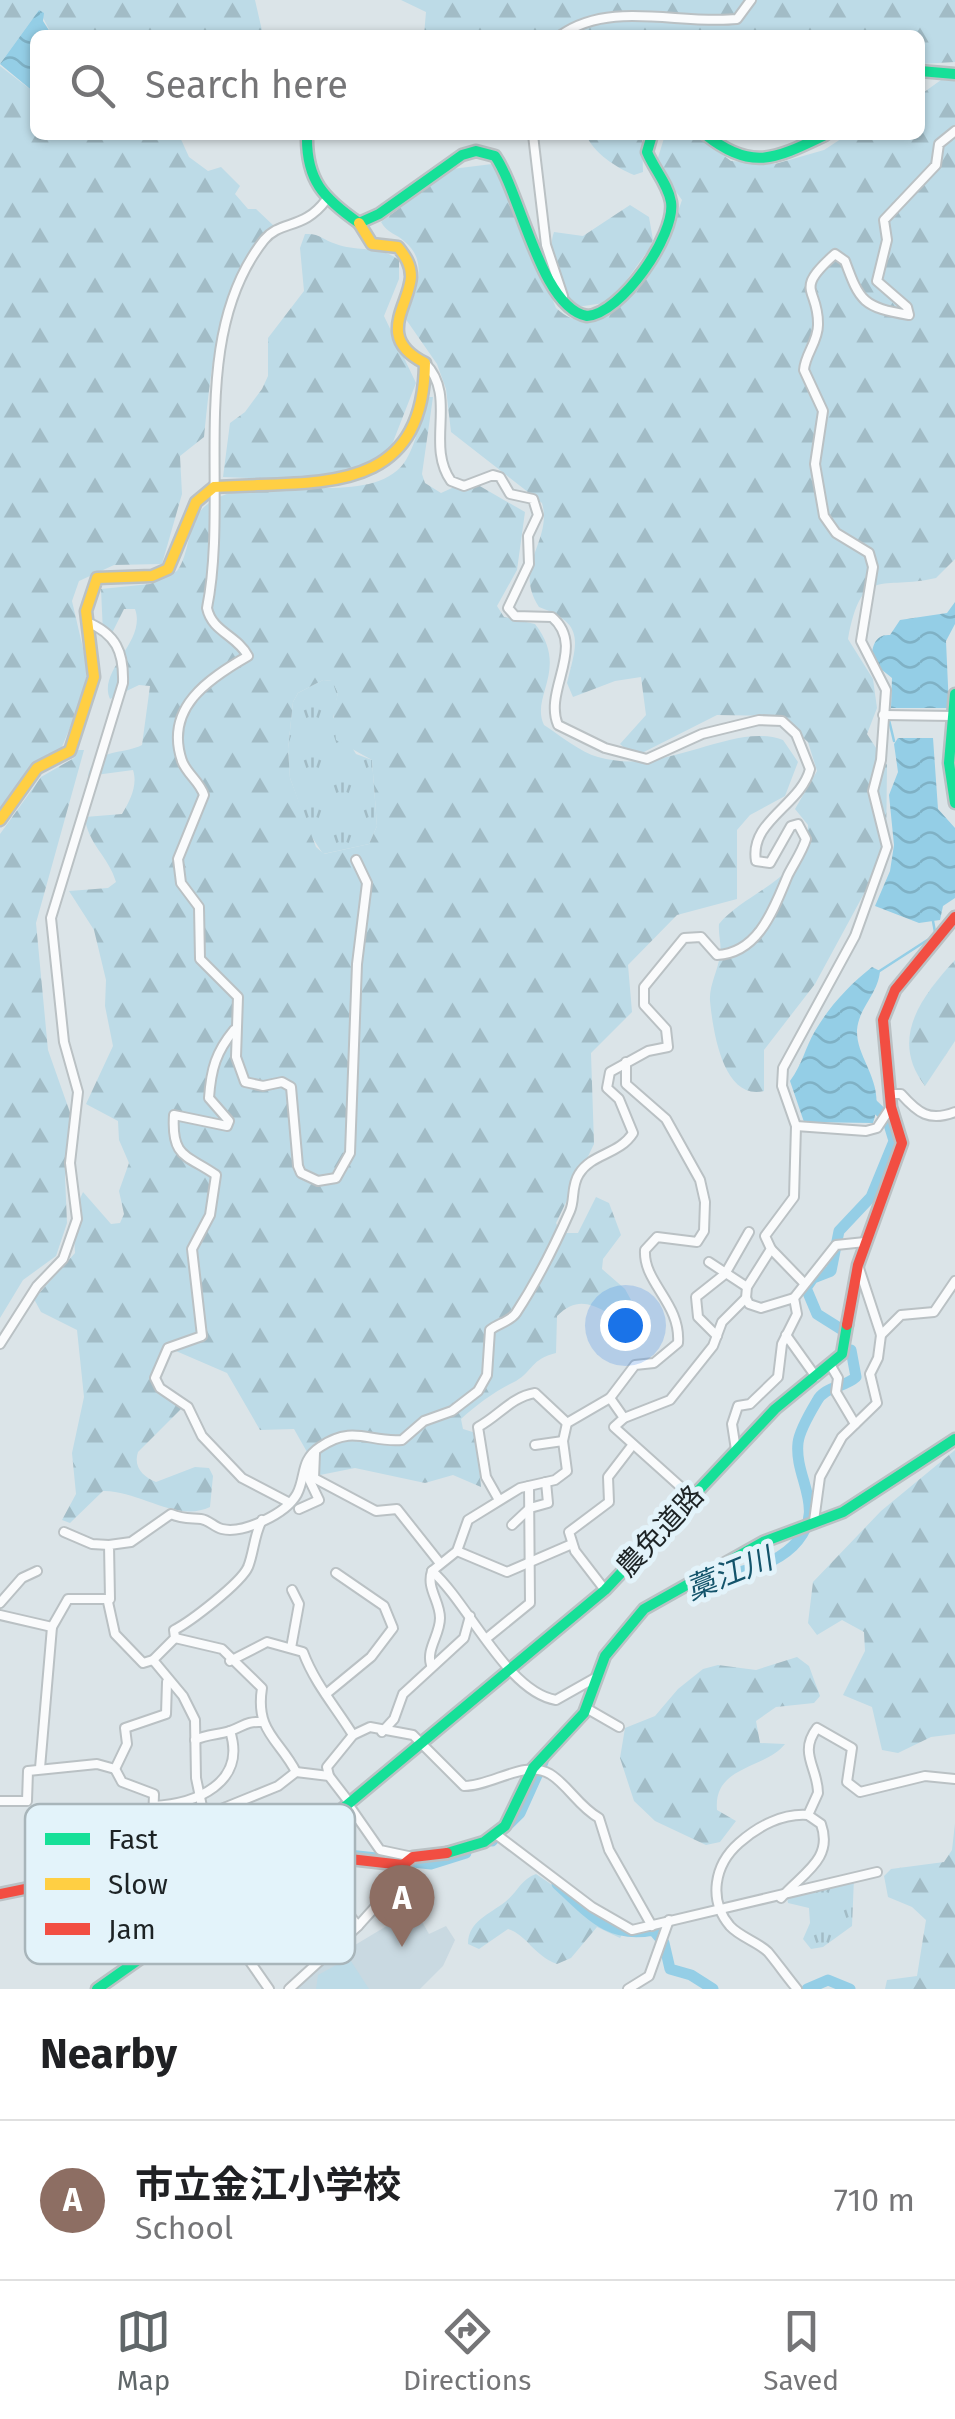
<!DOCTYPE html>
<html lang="en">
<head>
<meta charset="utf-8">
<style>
  body { margin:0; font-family:"Fira Sans","Noto Sans JP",sans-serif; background:#f6f6f6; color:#202124 }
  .you { position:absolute; left:625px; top:1325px; width:35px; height:35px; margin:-25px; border:8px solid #fff; border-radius:50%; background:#1a73e8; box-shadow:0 0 0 15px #1a73e833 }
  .badge { display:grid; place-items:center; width:65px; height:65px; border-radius:50%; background:#606769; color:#fff; font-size:32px; font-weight:700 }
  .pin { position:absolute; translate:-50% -82px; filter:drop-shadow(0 2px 5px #0008) }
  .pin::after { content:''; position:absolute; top:52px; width:35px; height:30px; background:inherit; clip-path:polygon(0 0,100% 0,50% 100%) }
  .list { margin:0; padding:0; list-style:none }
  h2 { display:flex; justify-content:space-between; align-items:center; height:130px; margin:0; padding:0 40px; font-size:42px }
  h2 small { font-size:32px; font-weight:400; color:#757577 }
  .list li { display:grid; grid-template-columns:65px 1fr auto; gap:30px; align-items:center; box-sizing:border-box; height:160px; padding:0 40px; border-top:2px solid #e0e0e0 }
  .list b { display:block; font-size:38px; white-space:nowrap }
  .list p { margin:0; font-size:32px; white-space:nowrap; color:#757577 }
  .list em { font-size:32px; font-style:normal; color:#757577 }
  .icon { flex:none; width:55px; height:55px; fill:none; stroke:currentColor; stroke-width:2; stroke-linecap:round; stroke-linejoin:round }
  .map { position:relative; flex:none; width:955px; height:1989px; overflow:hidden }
  .search { position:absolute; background:#fff; box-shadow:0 2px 8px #0004; left:30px; right:30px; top:30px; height:110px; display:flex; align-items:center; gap:25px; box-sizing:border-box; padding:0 35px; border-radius:15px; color:#757577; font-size:38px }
  .sheet { height:290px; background:#fff }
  nav { display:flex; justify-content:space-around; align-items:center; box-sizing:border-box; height:140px; border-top:2px solid #e0e0e0; background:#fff; font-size:28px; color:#757577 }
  nav a { display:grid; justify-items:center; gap:5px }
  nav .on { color:#606769 }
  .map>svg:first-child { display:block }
  .built { fill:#c9d9e1 }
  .grass { fill:url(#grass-tufts) }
  .forest { fill:url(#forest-firs); fill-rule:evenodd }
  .garden { fill:#bddbe7 }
  .water { fill:url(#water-waves) }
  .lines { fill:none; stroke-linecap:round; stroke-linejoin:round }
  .stream { stroke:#94cee6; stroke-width:2.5 }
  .river { stroke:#94cee6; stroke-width:11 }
  .street-casing { stroke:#bac1c4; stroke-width:12 }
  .fast-casing { stroke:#bac1c4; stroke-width:15 }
  .slow-casing { stroke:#bac1c4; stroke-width:15 }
  .jam-casing { stroke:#bac1c4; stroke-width:15 }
  .street { stroke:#fafbfc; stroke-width:8 }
  .fast { stroke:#16e098; stroke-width:10 }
  .slow { stroke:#ffcf43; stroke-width:10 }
  .jam { stroke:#f24e42; stroke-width:10 }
  .labels { text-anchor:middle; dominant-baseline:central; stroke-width:10; stroke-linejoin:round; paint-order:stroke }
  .street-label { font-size:28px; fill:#1d2325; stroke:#e3f3fa }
  .water-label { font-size:30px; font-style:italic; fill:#14546b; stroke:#e3f3fa }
  .key { fill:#e3f3fa; stroke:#a8b5ba; stroke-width:2.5 }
  .key-label { font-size:28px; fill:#1d2325 }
</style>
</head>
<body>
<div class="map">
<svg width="955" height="1989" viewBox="0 0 955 1989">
  <defs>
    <pattern id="grass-tufts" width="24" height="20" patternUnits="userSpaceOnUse" patternTransform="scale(2.5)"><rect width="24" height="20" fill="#bddbe7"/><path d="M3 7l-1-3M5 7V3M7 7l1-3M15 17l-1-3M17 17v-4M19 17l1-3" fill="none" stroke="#a2bcc6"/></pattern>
    <pattern id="forest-firs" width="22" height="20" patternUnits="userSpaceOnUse" patternTransform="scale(2.5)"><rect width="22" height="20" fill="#bddbe7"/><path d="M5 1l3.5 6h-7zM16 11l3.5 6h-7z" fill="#a2bcc6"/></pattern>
    <pattern id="water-waves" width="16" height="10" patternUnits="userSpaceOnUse" patternTransform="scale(2.5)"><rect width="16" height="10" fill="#94cee6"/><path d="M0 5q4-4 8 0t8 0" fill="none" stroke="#7fb1c5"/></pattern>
  </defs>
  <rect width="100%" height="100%" fill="#dbe4e8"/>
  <!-- built -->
  <polygon class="built" points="415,1909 429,1934 446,1926 455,1940 443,1966 420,1989 296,1989 310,1972"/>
  <!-- grass -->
  <g class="grass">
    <polygon points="323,680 333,681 338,693 333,717 356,754 372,760 377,826 369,844 323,854 310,834 290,778 288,749 293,702 298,693"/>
    <polygon points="854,1878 852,1926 823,1947 811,1949 803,1939 810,1923 809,1908 788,1903 786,1891"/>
  </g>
  <!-- forest -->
  <g class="forest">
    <polygon points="0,0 255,0 263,35 52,35 39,10 0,64"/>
    <polygon points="401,0 955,0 955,62 920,64 920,35 424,35 426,12"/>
    <path d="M0,66L35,93V135H179L189,157L208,171L221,167L240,186L235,194L248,209H256L274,226C217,279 212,364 204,437L180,456L182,494L162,564L114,565L79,581L72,601L88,670L80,704L61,749L30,767L0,811Z"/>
    <path d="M941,80L955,81V559L936,578C881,591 862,564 848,639L873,679L877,708L867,734L887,765L886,853L815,984L764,1050V1091C723,1101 713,1031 710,1001C709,985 718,971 720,955C722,946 718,934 719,924C745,892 809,877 808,825L795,809L817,771L808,742L779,716L717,715L634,757L620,744L646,715L641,677L615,681L573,697L567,683C577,642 586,624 539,607C512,566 553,541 542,503L451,432L446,389L437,364L405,318C415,295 430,262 405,242C396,233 388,234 381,222L452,169L492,164L502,174L556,308C611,359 668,242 682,200L656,164L665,135H696L731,161L775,164L824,150L847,135H920V95Z"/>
    <path d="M586,135H642L643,172L634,175C615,167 594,153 586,135Z"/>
    <path d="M630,205L649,217L653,240L649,249L611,302L577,307C560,292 546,253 554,232L583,236Z"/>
    <path d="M305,234C320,233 323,240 336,244C357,252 379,245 399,260V279L384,316L416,383L386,460L369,470L275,479L223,477L230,423L245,412L262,389L268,376V338L304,291L300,248Z"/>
    <path d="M427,397H433L422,474L425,483L441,493L463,483L478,485L525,512L517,570L497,606L504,617L535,624C570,669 530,696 544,725C561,736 580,752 598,757C667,777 732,721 783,740L798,762L785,796L750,815L737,830V899L677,915L628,965L632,1012L591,1053L594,1144L556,1223L561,1233H578L596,1197L609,1203L621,1235L603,1259L602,1269L625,1289L636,1309L629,1321C601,1314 584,1289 557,1316L556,1353C531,1359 533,1371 516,1381C497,1390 477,1404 461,1419L463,1429L476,1433L481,1487L453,1475L425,1483L355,1468L320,1475L294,1429L260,1430L227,1373L169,1348L153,1377L183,1407L138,1452C133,1467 143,1477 156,1482L195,1467L209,1468L213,1476L210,1507C177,1523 138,1490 103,1491L70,1523L62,1520L76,1494L72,1453L84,1397L77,1330L41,1312L34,1299L75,1253L73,1215L83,1192L111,1224L120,1223L124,1214L119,1191L129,1163L119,1140L118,1121L86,1104L113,1046L105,1006L106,980L94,930L69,891L108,888L116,882C109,857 87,843 85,817L122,814C130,801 138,785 133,770L88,776C93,748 123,755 142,745L150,686L139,685L110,699C97,670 147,642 135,609H124L111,635L103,633L101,589L150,584L177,571C191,552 186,524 204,507C248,465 367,513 404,463C416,446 421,417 427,397ZM323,680L332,681L338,693L333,712L336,740L372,760L377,826L369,844L324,854L316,847L290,778L288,749L293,702L298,693Z"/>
    <polygon points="78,750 84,750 36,923 48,1050 79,1138 65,1176 67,1223 56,1256 23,1280 0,1318 0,834 41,777 74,758"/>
    <path d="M955,960V1041L925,1086C889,1039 921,997 955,960Z"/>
    <polygon points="955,1450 955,1734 931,1737 898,1753 882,1750 872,1707 843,1695 865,1651 864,1632 842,1620 817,1635 808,1623 813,1582 881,1511"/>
    <path d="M797,1657L809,1666L820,1696L814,1703L776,1707L756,1721L760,1743L785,1744C766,1769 713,1765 717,1810L736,1821L720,1842L706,1845L655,1821L634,1801L620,1758L625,1728L655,1716L678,1689L703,1669L718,1665L756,1670Z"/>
    <polygon points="955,1823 955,1989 885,1989 887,1980 917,1976 926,1920 912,1907 888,1897 884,1876 891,1869 944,1862 952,1850"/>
    <path d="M536,1874L623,1933L620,1938L597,1927L571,1958L557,1964C533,1955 527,1935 508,1929L479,1949L468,1944C468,1921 490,1914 505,1902C517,1893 521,1879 536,1874Z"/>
  </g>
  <!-- garden -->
  <polygon class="garden" points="349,1958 369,1989 316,1989 318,1975"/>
  <!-- water -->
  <g class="water">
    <polygon points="39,10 44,13 43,21 52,35 35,35 35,93 0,64"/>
    <path d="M955,602V624L946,641L949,708H891L892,678L871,661C872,648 874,634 890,635L900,620L947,613Z"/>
    <polygon points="898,738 933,738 938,809 955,828 955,898 943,906 940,920 919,923 875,906 890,871 894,845 889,795 898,772 894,744"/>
    <path d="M872,967L880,971C878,994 859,1007 857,1030C856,1060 887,1082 873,1123L804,1122L790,1081C803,1063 805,1048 815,1031C829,1007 849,985 872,967Z"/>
  </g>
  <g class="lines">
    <!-- stream -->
    <g class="stream">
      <polyline points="889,720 894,741"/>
      <polyline points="878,972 929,939 935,932 933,921"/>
    </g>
    <!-- river -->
    <g class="river">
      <polyline points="844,1331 817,1314 806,1288 813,1278 831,1271 839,1231 871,1197 894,1141 887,1118 868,1100"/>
      <path d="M692,1585C725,1571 764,1574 793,1546C829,1510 794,1480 798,1443C799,1432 811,1411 817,1401C825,1386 844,1388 856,1377L851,1350"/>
      <polyline points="492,1841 520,1813 543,1762"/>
      <polyline points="198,1849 269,1849"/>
      <polyline points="312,1851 431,1864 466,1853"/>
      <path d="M557,1884C589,1913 608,1939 653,1930L664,1943L670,1969L691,1975L713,1989"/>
      <polyline points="807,1989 828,1980 850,1989"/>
    </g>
    <!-- street casing -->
    <g class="street-casing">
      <g id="street">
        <path d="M561,35C611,0 678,25 737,19L751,0"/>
        <polyline points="533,135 546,245 563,296"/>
        <path d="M326,200C304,230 280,220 264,240C186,339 230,493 207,608C212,632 237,635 248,656C208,679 164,708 182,761C187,774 200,782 204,795L178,859L181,883L199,907L200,959L238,997L236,1057L245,1082L263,1086L282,1082L291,1087L298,1166L301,1173L318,1181L336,1178L350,1153L357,964L367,883L356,860"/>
        <polyline points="883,715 953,716"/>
        <path d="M234,1030C216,1052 211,1069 209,1098L229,1121L227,1126L174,1115C171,1159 188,1155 216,1175L210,1215L192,1249L202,1336L168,1348L155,1378L160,1388L188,1407L202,1436L242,1478L290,1503"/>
        <path d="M889,1094H901C918,1113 929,1122 955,1112"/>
        <polyline points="796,1126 866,1131 877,1128 891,1107"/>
        <polyline points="771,1249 803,1282"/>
        <polyline points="709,1262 747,1287"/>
        <polyline points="746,1298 749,1304 761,1308 794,1298"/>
        <polyline points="786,1335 816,1377"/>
        <polyline points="881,1335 901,1315 934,1312 955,1281"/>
        <polyline points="717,1336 698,1317 696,1297 725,1274 749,1232"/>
        <path d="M0,1344L37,1286L63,1259L77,1219L70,1163L78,1092L64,1042L51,918L123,683C124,652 116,634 87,622"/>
        <polyline points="831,1366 838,1378 836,1392 855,1424"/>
        <path d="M624,1418L610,1398L635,1365L654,1363L678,1343C681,1303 643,1283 645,1250L657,1237L697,1242L704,1231L705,1202L700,1180L666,1119L626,1084V1062"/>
        <polyline points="535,1445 563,1441"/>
        <polyline points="736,1450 732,1424 738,1406 750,1404 778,1377 782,1344 797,1314 794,1298 836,1245 865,1242"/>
        <polyline points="315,1453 314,1478 376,1511 397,1509 439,1562"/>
        <path d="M692,1497L614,1427L624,1418L670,1400L713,1346L722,1322L746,1298L747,1287L771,1249L765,1236L794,1197L796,1126L782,1086L783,1068L855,936L887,847L873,791L881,760L886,690L861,641L873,567L869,553L836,533L824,516L815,464L823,411L804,370C805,354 818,342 818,325C819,287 792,292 835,254L845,261C860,302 863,307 909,315L907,307L877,281L887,240L884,220L936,165L939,144L955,131"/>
        <path d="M499,1500L486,1477L478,1427C499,1416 511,1397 535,1393L567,1423"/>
        <polyline points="299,1509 319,1500 307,1475 312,1465"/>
        <polyline points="814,1521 820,1477 842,1437 877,1403 870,1374 878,1358 881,1335 858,1265"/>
        <polyline points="512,1525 530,1508 548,1503 546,1482"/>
        <polyline points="64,1532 92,1544 109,1545"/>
        <polyline points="457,1551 507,1572 572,1544"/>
        <path d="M432,1571C469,1604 507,1692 556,1700L595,1678"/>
        <polyline points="605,1590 575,1551 569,1532 609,1502 608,1477 631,1447"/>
        <polyline points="108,1602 115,1634 143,1663 153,1660 183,1696 195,1720 196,1778 204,1816"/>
        <polyline points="0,1603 22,1578 37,1571"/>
        <polyline points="0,1615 52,1627"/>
        <path d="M175,1638L222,1649L262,1688C255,1732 280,1740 296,1772"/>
        <polyline points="487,1638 530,1603 529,1486"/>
        <polyline points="291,1648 299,1604 292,1590"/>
        <path d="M153,1660L175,1638L174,1630C190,1622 241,1583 248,1567C254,1552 254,1535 262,1520"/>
        <path d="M230,1661L267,1642L303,1652C315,1684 335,1706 353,1735"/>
        <path d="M431,1665C426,1649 440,1635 440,1618C440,1601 426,1588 432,1571L457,1551L468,1520L520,1488L555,1480L567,1471L563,1441L567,1423L610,1398"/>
        <polyline points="326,1694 371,1657 393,1628 384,1606 336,1573"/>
        <polyline points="586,1708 619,1727"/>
        <polyline points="382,1732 394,1719 403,1694 464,1638 470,1616"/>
        <path d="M195,1740C207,1734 218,1735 230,1731C244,1726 246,1721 263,1722"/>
        <path d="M40,1768L52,1627L68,1599H110L109,1545L131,1542L171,1514C182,1519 189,1518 201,1519C209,1520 214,1527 222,1529C243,1534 286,1514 297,1494C306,1477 300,1460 320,1447C354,1424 369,1443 402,1440L424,1421L452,1411L478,1391L487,1375L490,1330C497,1324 511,1321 516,1313C535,1284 555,1245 570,1211C575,1200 571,1186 579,1174C592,1153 619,1155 633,1133L619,1099L607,1088L610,1072L648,1051L668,1047L666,1029L644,1005V987L684,938L701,937L717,955C759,953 774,908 788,875C794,863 802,852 806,839L798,824L791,826L770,863L756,861C749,821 801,805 810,769L796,734L782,721L759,720L702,734L647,759L605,748L558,725C543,690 587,647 552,617L515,616L508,608L529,564L528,536L538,515L533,499L510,494L500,477L493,475L464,486L451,481C425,444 458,397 425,363"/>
        <polyline points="115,1769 122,1782 154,1794 153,1822 163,1860"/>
        <path d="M329,1776L327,1767L353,1735L370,1727L413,1735L464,1786C493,1786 524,1759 550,1774C568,1785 579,1807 599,1818L609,1850L652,1926"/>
        <polyline points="0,1801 27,1801 28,1771 97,1764 115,1769 127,1744 125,1728 166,1714 167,1682"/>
        <polyline points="348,1804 380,1850 413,1857"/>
        <path d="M153,1806C196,1804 247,1783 230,1731"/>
        <path d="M808,1815L818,1793C818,1768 798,1753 817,1728L852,1748L847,1782L860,1792L925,1776L955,1779"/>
        <polyline points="497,1835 592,1907 632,1930 877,1872"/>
        <polyline points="205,1852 204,1816 278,1786 296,1772 329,1776 349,1802"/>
        <polyline points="302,1855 358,1926"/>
        <path d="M781,1898C801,1874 834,1860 821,1824L808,1815C783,1813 758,1826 739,1843C714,1865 708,1900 730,1926C740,1937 758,1942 768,1952C778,1964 787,1977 797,1989"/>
        <polyline points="212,1907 269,1989"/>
        <polyline points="289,1989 358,1926 404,1875 403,1865"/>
        <polyline points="628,1989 649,1976 669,1920"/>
      </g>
    </g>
    <!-- fast casing -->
    <g class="fast-casing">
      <g id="fast">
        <polyline points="920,71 955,74"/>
        <path d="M307,135C306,180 323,198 359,223L379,214L462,155L476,151L495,156C521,194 541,308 587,316C621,314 676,235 671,202C668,184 654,169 647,152L652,135"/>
        <path d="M706,135C752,172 777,158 825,135"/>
        <polyline points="955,694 949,763 955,803"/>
        <polyline points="447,1853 484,1842 505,1826 533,1768 584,1713 605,1656 644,1609 763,1542 843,1512 955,1439"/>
        <polyline points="97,1989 287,1855 605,1590 775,1409 842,1354 847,1325"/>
      </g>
    </g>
    <!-- slow casing -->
    <g class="slow-casing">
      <path id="slow" d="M0,820L37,768L70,751L94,677L86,611L97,578L152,576L168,569L196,502L214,487C314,480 423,500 425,363C375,338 409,306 411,277C411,264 405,256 398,247L372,244L359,223"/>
    </g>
    <!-- jam casing -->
    <g class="jam-casing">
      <g id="jam">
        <polyline points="847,1325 858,1265 902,1143 891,1107 883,1020 895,990 955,917"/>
        <polyline points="0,1894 205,1852 314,1855 403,1865 413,1857 447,1853"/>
      </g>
    </g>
    <!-- street -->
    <use href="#street" class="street"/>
    <!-- fast -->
    <use href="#fast" class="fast"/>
    <!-- slow -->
    <use href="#slow" class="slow"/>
    <!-- jam -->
    <use href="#jam" class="jam"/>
  </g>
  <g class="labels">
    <!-- street labels -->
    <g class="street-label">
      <text transform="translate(660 1531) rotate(-47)">農免道路</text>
    </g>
    <!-- water labels -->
    <g class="water-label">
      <text transform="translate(729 1574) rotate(-22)">藁江川</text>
    </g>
  </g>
  <!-- legend -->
  <rect x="25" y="1804" width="330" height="160" rx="15" class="key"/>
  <rect x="45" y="1833" width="45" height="12" fill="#16e098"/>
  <rect x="45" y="1878" width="45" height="12" fill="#ffcf43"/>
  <rect x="45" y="1923" width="45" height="12" fill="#f24e42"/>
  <g class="key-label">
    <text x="108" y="1849">Fast</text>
    <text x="108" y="1894">Slow</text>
    <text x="108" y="1939">Jam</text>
  </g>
</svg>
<div class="you"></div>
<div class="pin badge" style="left:402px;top:1947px;background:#8d6e63">A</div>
<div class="search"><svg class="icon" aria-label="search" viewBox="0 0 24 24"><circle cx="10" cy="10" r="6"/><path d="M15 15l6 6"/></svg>Search here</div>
</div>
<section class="sheet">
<h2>Nearby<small></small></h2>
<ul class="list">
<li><span class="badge" style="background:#8d6e63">A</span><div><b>市立金江小学校</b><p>School</p></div><em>710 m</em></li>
</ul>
</section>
<nav>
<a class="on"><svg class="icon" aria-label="map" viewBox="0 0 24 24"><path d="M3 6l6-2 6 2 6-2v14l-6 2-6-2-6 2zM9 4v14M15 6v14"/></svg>Map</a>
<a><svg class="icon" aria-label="directions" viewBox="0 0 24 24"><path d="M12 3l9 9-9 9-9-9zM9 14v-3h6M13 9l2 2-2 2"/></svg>Directions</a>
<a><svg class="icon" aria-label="saved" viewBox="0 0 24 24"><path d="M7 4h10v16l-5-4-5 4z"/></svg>Saved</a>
</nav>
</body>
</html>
